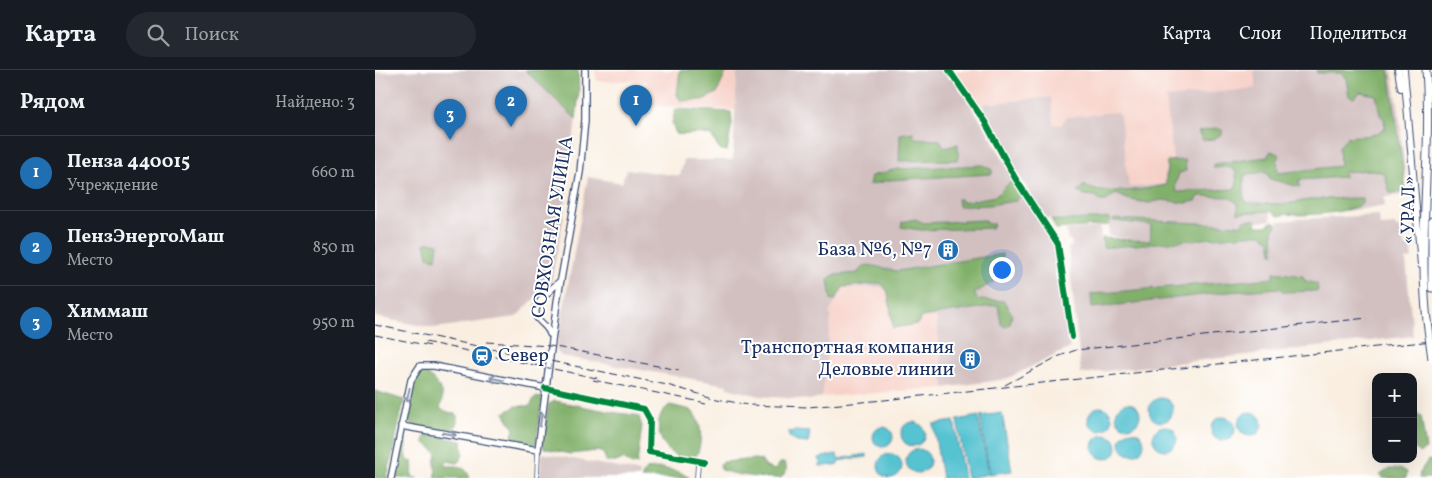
<!DOCTYPE html>
<html lang="ru">
<head>
<meta charset="utf-8">
<style>
  body { margin:0; font-family:Vollkorn,serif; background:#242831; color:#f1f3f6 }
  .controls { position:absolute; right:15px; bottom:15px; display:grid; overflow:hidden; border-radius:10px; box-shadow:0 5px 20px #0002 }
  .controls button { width:45px; height:45px; display:grid; place-items:center; padding:0; border:0; border-bottom:1px solid #363941; background:#171b24; color:#f1f3f6; font:25px sans-serif }
  .you { position:absolute; left:626px; top:199px; width:18px; height:18px; margin:-12px; border:4px solid #fff; border-radius:50%; background:#1a73e8; box-shadow:0 0 0 8px #1a73e833 }
  .badge { display:grid; place-items:center; width:32px; height:32px; border-radius:50%; background:#1f6fb2; color:#fff; font-size:16px; font-weight:700 }
  .pin { position:absolute; translate:-50% -41px; filter:drop-shadow(0 1px 2px #0008) }
  .pin::after { content:''; position:absolute; top:26px; width:18px; height:15px; background:inherit; clip-path:polygon(0 0,100% 0,50% 100%) }
  .list { margin:0; padding:0; list-style:none }
  h2 { display:flex; justify-content:space-between; align-items:center; height:65px; margin:0; padding:0 20px; font-size:21px }
  h2 small { font-size:16px; font-weight:400; color:#9ea1a6 }
  .list li { display:grid; grid-template-columns:32px 1fr auto; gap:15px; align-items:center; box-sizing:border-box; height:75px; padding:0 20px; border-top:1px solid #363941 }
  .list b { display:block; font-size:19px; white-space:nowrap }
  .list p { margin:0; font-size:16px; white-space:nowrap; color:#9ea1a6 }
  .list em { font-size:16px; font-style:normal; color:#9ea1a6 }
  .icon { flex:none; width:28px; height:28px; fill:none; stroke:currentColor; stroke-width:2; stroke-linecap:round; stroke-linejoin:round }
  .map { position:relative; flex:none; width:1057px; height:408px; overflow:hidden }
  header { display:flex; align-items:center; gap:30px; box-sizing:border-box; height:70px; padding:0 25px; background:#171b24; border-bottom:1px solid #363941 }
  header strong { font-size:24px }
  nav { display:flex; gap:28px; margin-inline-start:auto; font-size:18px }
  .search { width:350px; height:45px; background:#242831; display:flex; align-items:center; gap:12px; box-sizing:border-box; padding:0 18px; border-radius:28px; color:#9ea1a6; font-size:19px }
  main { display:flex }
  aside { flex:1; background:#171b24 }
  .map>svg:first-child { display:block }
  .built { fill:#f7d1c8 }
  .industrial { fill:#d2bfc0 }
  .forest { fill:#81b06a; stroke:#4e7064 }
  .water { fill:#57c3d1; stroke:#397998 }
  .lines { fill:none; stroke-linecap:round; stroke-linejoin:round }
  .street-casing { stroke:#3c4c72; stroke-width:5.5 }
  .secondary-casing { stroke:#3c4c72; stroke-width:8 }
  .primary-casing { stroke:#3c4c72; stroke-width:8 }
  .highway-casing { stroke:#3c4c72; stroke-width:9 }
  .street { stroke:#fff; stroke-width:4 }
  .secondary { stroke:#fff; stroke-width:5.5 }
  .primary { stroke:#fff; stroke-width:6 }
  .highway { stroke:#fff; stroke-width:7 }
  .rail { stroke:#1b2f5e; stroke-width:1; stroke-dasharray:8 4; stroke-linecap:butt }
  .highway-bridge-casing { stroke:#3c4c72; stroke-width:9; stroke-linecap:butt }
  .highway-bridge { stroke:#fff; stroke-width:7 }
  .cycleway-casing { stroke:#fff; stroke-width:9 }
  .cycleway { stroke:#00873e; stroke-width:6 }
  .oneway { stroke:#8d97ae }
  .labels { text-anchor:middle; dominant-baseline:central; stroke-width:4; stroke-linejoin:round; paint-order:stroke }
  .street-label { font-size:19px; fill:#1b2f5e; stroke:#fff }
  .poi-label { font-size:19px; fill:#1b2f5e; stroke:#fff; text-anchor:end }
</style>
</head>
<body>
<header>
<strong>Карта</strong>
<div class="search"><svg class="icon" aria-label="search" viewBox="0 0 24 24"><circle cx="10" cy="10" r="6"/><path d="M15 15l6 6"/></svg>Поиск</div>
<nav><a>Карта</a><a>Слои</a><a>Поделиться</a></nav>
</header>
<main>
<aside>
<h2>Рядом<small>Найдено: 3</small></h2>
<ul class="list">
<li><span class="badge">1</span><div><b>Пенза 440015</b><p>Учреждение</p></div><em>660 m</em></li>
<li><span class="badge">2</span><div><b>ПензЭнергоМаш</b><p>Место</p></div><em>850 m</em></li>
<li><span class="badge">3</span><div><b>Химмаш</b><p>Место</p></div><em>950 m</em></li>
</ul>
</aside>
<div class="map">
<svg width="1057" height="408" viewBox="0 0 1057 408">
  <rect width="100%" height="100%" fill="#fff"/>
  <filter id="ink" filterUnits="userSpaceOnUse"><feTurbulence type="fractalNoise" baseFrequency=".02" numOctaves="2"/><feDisplacementMap in="SourceGraphic" scale="10" xChannelSelector="R" yChannelSelector="G"/><feConvolveMatrix kernelMatrix="1 2 1 2 8 2 1 2 1" color-interpolation-filters="sRGB"/></filter>
  <filter id="wash" filterUnits="userSpaceOnUse"><feTurbulence type="fractalNoise" baseFrequency=".0096" numOctaves="4" result="noise"/><feDisplacementMap in="SourceGraphic" scale="20" xChannelSelector="R" yChannelSelector="G"/><feGaussianBlur stdDeviation="1.12" result="paint"/><feColorMatrix in="noise" values="0 0 0 0 0 0 0 0 0 0 0 0 0 0 0 0 0 1.4 0 .05"/><feComposite in="paint" operator="in"/></filter>
  <g filter="url(#wash)">
    <rect width="100%" height="100%" fill="#f9eee0"/>
    <!-- built -->
    <g class="built">
      <polygon points="220,0 362,0 360,40 273,35 272,11 222,11"/>
      <polygon points="579,0 879,0 882,18 791,28 799,89 789,103 790,114 754,117 745,45 742,42 687,55 678,55 676,27 607,34 600,32"/>
      <polygon points="510,217 520,252 561,246 569,318 447,327 456,247 454,243 469,218"/>
    </g>
    <!-- industrial -->
    <g class="industrial">
      <polygon points="41,0 150,0 201,49 188,151 176,212 141,247 59,258 0,247 0,3"/>
      <polygon points="362,0 572,0 610,57 645,119 682,178 695,278 631,309 569,318 561,246 520,252 510,217 469,218 454,243 456,247 447,327 435,330 385,326 352,318 352,315 186,286 181,280 213,107 247,113 251,99 305,106 309,90 358,90"/>
      <polygon points="879,0 1017,0 1024,41 1032,125 1009,127 1010,136 935,145 934,135 895,139 896,150 867,155 776,151 774,171 733,166 735,147 670,149 643,103 607,34 676,27 678,54 686,55 692,47 742,42 745,45 754,117 790,114 789,103 798,89 791,28 881,18"/>
      <polygon points="1004,145 1005,156 1020,155 1021,158 1027,157 1029,176 1035,175 1037,188 1031,190 1038,266 706,304 693,177 697,177 696,170 693,170 691,160 725,157 727,179 886,165 899,152 925,149"/>
      <polygon points="168,383 265,402 264,408 164,408"/>
    </g>
    <!-- forest -->
    <g class="forest">
      <polygon points="150,0 203,0 204,22 201,49"/>
      <polygon points="305,0 352,0 342,23 327,30 306,31 302,25"/>
      <path d="M941,0H1014L1031,120L1030,122L1015,123L1009,103L996,100L969,102V107L924,110L925,117L895,109L893,104L888,102L869,105V129L874,133L911,134L939,129L987,128V133C975,143 942,144 927,145C918,145 912,143 904,146L896,141L863,143V134L854,127L824,126L821,131L811,133L787,130L774,133L755,130L741,124L731,131H725L721,126L710,125L703,122L709,115C724,127 773,119 791,115L792,91L810,90L811,101L804,103L800,116L802,122L859,119L862,113L860,100L852,97L839,98V94L892,87L896,81L905,85L902,89L903,103L965,96L964,77L972,67C987,65 997,68 1010,58L1009,49L1005,45L1001,25L985,22L979,28L974,26L971,9L966,3H942Z"/>
      <path d="M302,39L356,42L357,54L352,81L344,79C341,75 340,71 338,68C331,60 311,66 301,64L297,53L300,40Z"/>
      <polygon points="841,58 847,60 847,64 838,69 828,70 823,62"/>
      <polygon points="538,62 539,68 565,70 570,78 583,74 583,90 524,91 525,64"/>
      <polygon points="608,95 617,100 617,104 515,110 494,115 496,106 522,99"/>
      <polygon points="634,113 640,113 647,124 641,131 614,135 583,136 582,129 585,129 587,132 621,126"/>
      <polygon points="735,148 734,155 681,159 676,150"/>
      <polygon points="540,149 549,153 610,150 612,154 619,154 617,158 546,160 526,157 527,152"/>
      <polygon points="739,149 868,155 869,150 881,150 882,156 891,156 898,151 901,155 898,160 899,183 897,183 895,170 886,164 728,178 727,168 775,171 776,155 738,151"/>
      <polygon points="54,172 63,174 61,189 53,187 50,174"/>
      <path d="M627,184L630,207C617,211 610,218 599,223L603,230L629,231L637,244L635,254L630,257L626,254L623,235L546,247L543,254L518,258L513,222L506,213L468,217L460,230H456L453,209L459,205L483,203L487,197L494,195L522,201Z"/>
      <polygon points="899,202 928,206 929,210 942,214 943,221 908,222 906,218 853,222 717,238 716,224 899,208"/>
      <path d="M52,303C64,317 71,320 65,339L82,345V355L73,363L35,354L32,344L42,304Z"/>
      <polygon points="0,321 29,330 12,408 0,408"/>
      <polygon points="160,327 167,328 161,374 154,377 135,373 139,359 129,343 141,336 155,336"/>
      <polygon points="180,331 242,343 260,345 264,347 267,356 262,394 257,395 248,389 241,392 232,392 228,383 222,381 195,384 169,378 167,372 174,334"/>
      <path d="M295,335L316,340C327,352 328,369 322,385C291,400 269,350 295,335Z"/>
      <polygon points="1038,340 1046,346 1051,379 1044,383 1038,376"/>
      <path d="M51,364L87,371L88,385L83,393L72,391L69,396C82,396 90,394 95,408H61L60,392L62,383L49,372Z"/>
      <polygon points="25,368 31,371 31,390 38,392 37,407 43,408 19,408"/>
      <path d="M380,389L386,390L391,397L400,400L405,393H410L412,400L406,408C386,408 365,406 346,400L345,394L349,392Z"/>
      <polygon points="1053,390 1057,391 1057,408 1044,408 1045,402"/>
      <polygon points="286,398 305,402 315,408 266,408 271,399"/>
      <polygon points="1014,399 1027,399 1032,402 1031,408 1008,408 1005,405"/>
    </g>
    <!-- water -->
    <g class="water">
      <circle cx="786" cy="340" r="12"/>
      <circle cx="753" cy="345" r="12"/>
      <circle cx="725" cy="349" r="12"/>
      <circle cx="875" cy="354" r="12"/>
      <polygon points="627,343 637,401 615,404 605,346"/>
      <polygon points="603,346 614,404 592,408 582,350"/>
      <circle cx="848" cy="359" r="12"/>
      <polygon points="579,351 589,408 567,408 558,354"/>
      <circle cx="538" cy="364" r="12"/>
      <circle cx="790" cy="368" r="12"/>
      <circle cx="508" cy="367" r="10"/>
      <circle cx="757" cy="373" r="12"/>
      <polygon points="420,361 435,362 433,373 422,372 414,367 413,362"/>
      <circle cx="730" cy="377" r="12"/>
      <circle cx="543" cy="391" r="12"/>
      <circle cx="515" cy="396" r="12"/>
      <polygon points="462,384 463,389 492,384 492,387 463,391 463,395 445,396 444,388"/>
    </g>
  </g>
  <g filter="url(#ink)">
    <g class="lines">
      <!-- street casing -->
      <g class="street-casing">
        <g id="street">
          <polyline points="574,0 610,52 640,108 683,174 697,267"/>
          <polyline points="170,318 269,339 275,350 274,382 329,392"/>
          <polyline points="162,408 163,380"/>
          <polyline points="322,408 323,392"/>
        </g>
      </g>
      <!-- secondary casing -->
      <g class="secondary-casing">
        <g id="secondary">
          <path d="M175,264C173,257 168,255 163,249C153,237 177,219 185,211"/>
          <polyline points="26,356 163,380 182,232 205,102 210,50 210,0"/>
          <polyline points="16,408 36,310 45,296 59,296 170,318"/>
        </g>
      </g>
      <!-- primary casing -->
      <g class="primary-casing">
        <g id="primary">
          <polyline points="1023,0 1026,18"/>
          <polyline points="1029,0 1046,195"/>
        </g>
      </g>
      <!-- highway casing -->
      <g class="highway-casing">
        <g id="highway">
          <path d="M1051,0C1057,83 1043,167 1052,251"/>
          <polyline points="1057,151 1057,218"/>
        </g>
      </g>
      <!-- street -->
      <use href="#street" class="street"/>
      <!-- secondary -->
      <use href="#secondary" class="secondary"/>
      <!-- primary -->
      <use href="#primary" class="primary"/>
      <!-- highway -->
      <use href="#highway" class="highway"/>
      <!-- rail -->
      <g class="rail">
        <polyline points="0,255 292,315 342,329 373,335 433,337 509,330 1057,271"/>
        <polyline points="0,265 56,276"/>
        <polyline points="50,272 226,309"/>
        <polyline points="111,272 175,276 304,300"/>
        <polyline points="218,310 331,333"/>
        <polyline points="630,315 682,287 701,280 992,248"/>
      </g>
      <!-- highway-bridge casing -->
      <g class="highway-bridge-casing">
        <polyline id="highway-bridge" points="1052,251 1057,289"/>
      </g>
      <!-- highway-bridge -->
      <use href="#highway-bridge" class="highway-bridge"/>
      <!-- cycleway casing -->
      <g class="cycleway-casing">
        <g id="cycleway">
          <polyline points="574,0 610,52 640,108 683,174 697,267"/>
          <polyline points="170,318 269,339 275,350 274,382 329,392"/>
        </g>
      </g>
      <!-- cycleway -->
      <use href="#cycleway" class="cycleway"/>
    </g>
    <!-- one-way arrows -->
    <defs><path id="oneway-shaft" d="M-6 0H5M1.5-3L5.5 0L1.5 3" fill="none" stroke-width="1.6" stroke-linecap="round" stroke-linejoin="round" transform="scale(1.25)"/></defs>
    <g class="oneway">
      <use href="#oneway-shaft" transform="translate(122 309) rotate(-169)"/>
      <use href="#oneway-shaft" transform="translate(33 325) rotate(103)"/>
      <use href="#oneway-shaft" transform="translate(166 349) rotate(-83)"/>
      <use href="#oneway-shaft" transform="translate(74 364) rotate(10)"/>
    </g>
  </g>
  <!-- icons -->
  <defs>
    <g id="building-disc" transform="scale(1.125)"><circle r="9.5" fill="#1f6fb2" stroke="#fff"/><path d="M-4-6H4V6H1V3H-1V6H-4ZM-2.5-4.3h1.7v1.8h-1.7ZM.8-4.3h1.7v1.8H.8ZM-2.5-1h1.7V.8h-1.7ZM.8-1h1.7V.8H.8Z" fill="#fff"/></g>
    <g id="station-disc" transform="scale(1.125)"><circle r="9.5" fill="#1f6fb2" stroke="#fff"/><path d="M-3-6H3Q5-6 5-4V2Q5 4 3 4L4.5 6H3L1.5 4h-3L-3 6H-4.5L-3 4Q-5 4-5 2V-4Q-5-6-3-6ZM-3.5-4v3h7v-3ZM-3.5 1v1.5H-2V1ZM2 1v1.5H3.5V1Z" fill="#fff"/></g>
  </defs>
  <g fill-rule="evenodd">
    <use href="#building-disc" x="573" y="180"/>
    <use href="#station-disc" x="107" y="286"/>
    <use href="#building-disc" x="595" y="289"/>
  </g>
  <g class="labels">
    <!-- street labels -->
    <g class="street-label">
      <text transform="translate(1034 140) rotate(-89)">«УРАЛ»</text>
      <text transform="translate(178 157) rotate(-81)">СОВХОЗНАЯ УЛИЦА</text>
    </g>
    <!-- poi labels -->
    <g class="poi-label">
      <text x="557" y="180">База №6, №7</text>
      <text x="579" y="278">Транспортная компания<tspan x="579" dy="22">Деловые линии</tspan></text>
      <text x="123" y="286" text-anchor="start">Север</text>
    </g>
  </g>
</svg>
<div class="controls">
<button>+</button>
<button>−</button>
</div>
<div class="you"></div>
<div class="pin badge" style="left:261px;top:56px">1</div>
<div class="pin badge" style="left:136px;top:57px">2</div>
<div class="pin badge" style="left:75px;top:70px">3</div>
</div>
</main>
</body>
</html>
